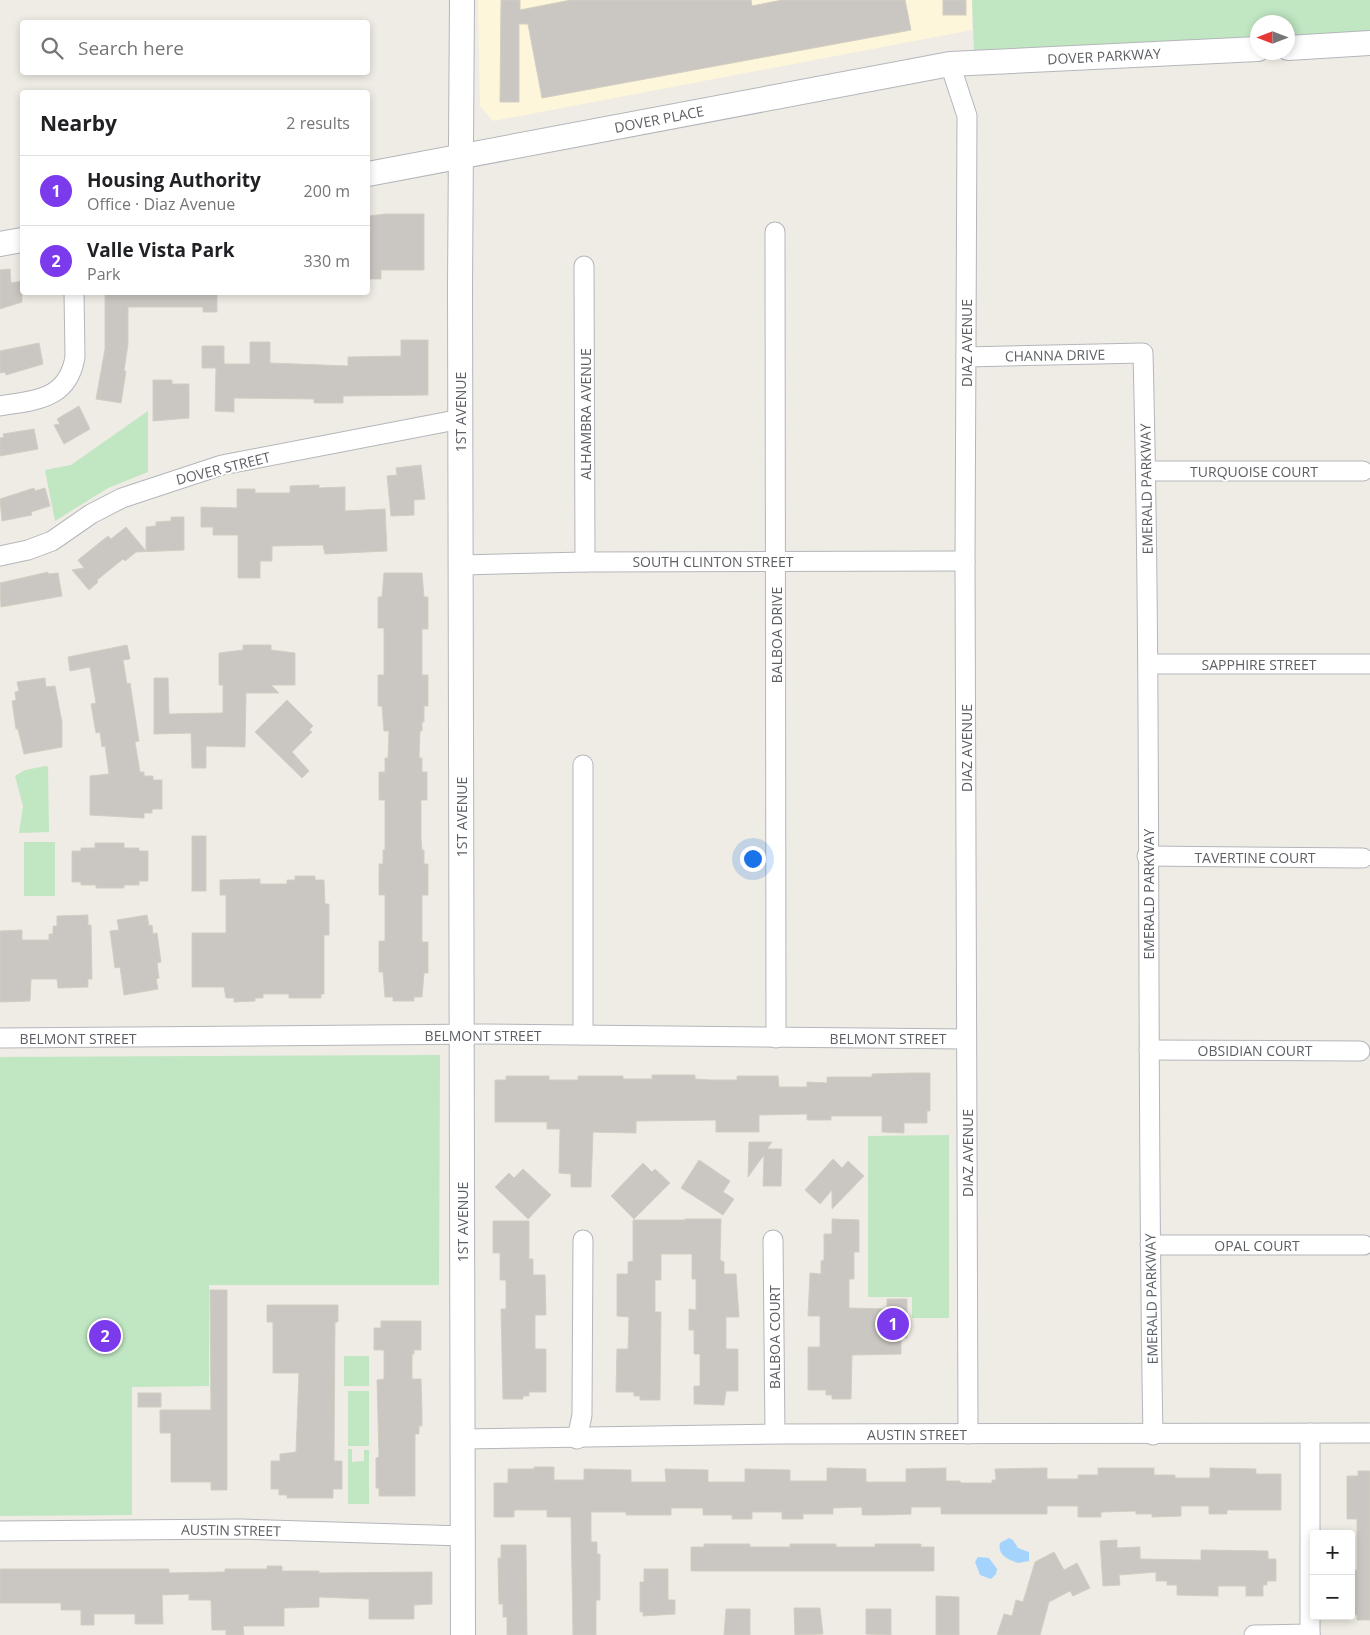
<!DOCTYPE html>
<html lang="en">
<head>
<meta charset="utf-8">
<style>
  body { margin:0; font-family:"Open Sans",sans-serif; background:#f2f2f2; color:#202124 }
  .controls { position:absolute; right:15px; bottom:15px; display:grid; overflow:hidden; border-radius:5px; box-shadow:0 2px 8px #0003 }
  .controls button { width:45px; height:45px; display:grid; place-items:center; padding:0; border:0; border-bottom:1px solid #e0e0e0; background:#fff; color:#202124; font:25px sans-serif }
  .compass { position:absolute; left:1250px; top:15px; width:45px; height:45px; border-radius:50%; background:#fff; box-shadow:0 2px 8px #0003; rotate:270deg }
  .you { position:absolute; left:752px; top:858px; width:18px; height:18px; margin:-12px; border:4px solid #fff; border-radius:50%; background:#1a73e8; box-shadow:0 0 0 8px #1a73e833 }
  .badge { display:grid; place-items:center; width:32px; height:32px; border-radius:50%; background:#7c3aed; color:#fff; font-size:16px; font-weight:700 }
  .pin { position:absolute; translate:-50% -50%; border:2px solid #fff; box-shadow:0 1px 5px #0006 }
  .list { margin:0; padding:0; list-style:none }
  h2 { display:flex; justify-content:space-between; align-items:center; height:65px; margin:0; padding:0 20px; font-size:21px }
  h2 small { font-size:16px; font-weight:400; color:#757577 }
  .list li { display:grid; grid-template-columns:32px 1fr auto; gap:15px; align-items:center; box-sizing:border-box; height:70px; padding:0 20px; border-top:1px solid #e0e0e0 }
  .list b { display:block; font-size:19px; white-space:nowrap }
  .list p { margin:0; font-size:16px; white-space:nowrap; color:#757577 }
  .list em { font-size:16px; font-style:normal; color:#757577 }
  .icon { flex:none; width:28px; height:28px; fill:none; stroke:currentColor; stroke-width:2; stroke-linecap:round; stroke-linejoin:round }
  .map { position:relative; flex:none; width:1370px; height:1635px; overflow:hidden }
  .search { position:absolute; background:#fff; box-shadow:0 2px 8px #0003; left:20px; top:20px; width:350px; height:55px; display:flex; align-items:center; gap:12px; box-sizing:border-box; padding:0 18px; border-radius:5px; color:#757577; font-size:19px }
  .panel { position:absolute; background:#fff; box-shadow:0 2px 8px #0003; left:20px; top:90px; width:350px; height:205px; border-radius:5px }
  .map>svg:first-child { display:block }
  .commercial { fill:#fdf6da }
  .green { fill:#c1e6c2 }
  .water { fill:#a4d4fe }
  .building { fill:#cac6c1; stroke:#d3cec2 }
  .lines { fill:none; stroke-linecap:round; stroke-linejoin:round }
  .minor-casing { stroke:#b4b6bb; stroke-width:21 }
  .tertiary-casing { stroke:#b4b6bb; stroke-width:26 }
  .minor { stroke:#fff; stroke-width:19 }
  .tertiary { stroke:#fff; stroke-width:24 }
  .labels { text-anchor:middle; dominant-baseline:central; stroke-width:4; stroke-linejoin:round; paint-order:stroke }
  .street-label { font-size:14px; fill:#5c5f64; stroke:#fff }
</style>
</head>
<body>
<div class="map">
<svg width="1370" height="1635" viewBox="0 0 1370 1635">
  <rect width="100%" height="100%" fill="#eeece4"/>
  <!-- commercial -->
  <polygon class="commercial" points="478,0 972,0 972,30 493,121 480,106"/>
  <!-- green -->
  <g class="green">
    <polygon points="972,0 1370,0 1370,34 1288,37 1288,22 1258,22 1257,39 974,50"/>
    <polygon points="148,411 148,472 108,488 55,521 45,470 71,465"/>
    <polygon points="46,766 48,767 49,832 19,833 23,806 15,776 25,770"/>
    <rect x="24" y="842" width="31" height="54"/>
    <polygon points="440,1055 439,1285 209,1285 209,1386 132,1387 132,1515 0,1516 0,1057"/>
    <polygon points="949,1135 949,1318 912,1318 912,1297 868,1297 868,1136"/>
    <rect x="344" y="1356" width="25" height="30"/>
    <rect x="348" y="1391" width="21" height="55"/>
    <polygon points="348,1449 352,1449 352,1462 364,1461 364,1450 369,1450 369,1504 348,1504"/>
  </g>
  <!-- water -->
  <g class="water">
    <path d="M1009,1538L1013,1540L1018,1548L1029,1552V1561L1018,1563C1008,1560 997,1555 1000,1543Z"/>
    <polygon points="978,1557 989,1558 997,1569 996,1574 991,1579 980,1575 975,1562"/>
  </g>
  <!-- building -->
  <g class="building">
    <polygon points="501,0 520,0 520,10 571,0 751,0 752,6 782,0 905,0 911,30 542,98 528,24 519,24 519,102 500,102"/>
    <rect x="943" y="0" width="23" height="15"/>
    <polygon points="386,214 424,214 424,270 381,270 381,279 368,279 368,216"/>
    <polygon points="10,269 11,283 22,281 22,302 0,309 0,270"/>
    <polygon points="105,292 217,292 217,312 203,312 203,307 128,307 128,344 124,371 126,371 121,403 96,399 105,349"/>
    <polygon points="401,340 428,340 428,395 343,396 343,403 314,403 314,399 234,398 234,412 215,411 216,368 202,368 202,346 224,346 224,364 250,364 250,342 270,342 270,363 348,366 348,357 401,356"/>
    <polygon points="39,343 43,364 6,375 5,372 0,373 0,351"/>
    <polygon points="153,380 172,380 172,384 189,384 189,418 153,421"/>
    <polygon points="79,406 90,429 64,444 54,425 60,424 57,419"/>
    <polygon points="34,429 38,449 0,456 0,438 4,437 3,434"/>
    <polygon points="421,465 425,499 414,500 414,515 391,516 387,476 397,475 396,468"/>
    <polygon points="319,485 319,488 345,487 345,511 385,509 387,551 325,554 323,545 272,546 272,561 260,561 260,578 238,578 238,535 213,535 213,527 201,527 201,507 237,508 237,489 255,489 255,493 290,493 290,486"/>
    <polygon points="34,488 35,491 45,488 50,506 31,512 32,515 2,521 0,499"/>
    <polygon points="171,517 184,517 184,550 136,552 125,561 123,559 97,580 98,582 89,590 72,570 84,568 78,560 108,536 111,539 126,527 146,551 146,527 156,526 156,522 171,521"/>
    <polygon points="48,572 48,574 58,573 62,596 1,607 0,583"/>
    <polygon points="384,573 422,573 424,597 428,597 428,629 422,629 422,675 428,675 428,706 424,706 424,722 422,722 422,731 420,731 419,758 422,758 422,772 427,772 427,800 421,800 421,839 422,850 424,850 424,864 428,864 428,895 422,895 422,942 428,942 428,973 424,973 422,997 414,997 414,1001 393,1001 393,997 385,997 383,972 379,972 379,941 385,941 385,895 379,895 379,864 383,864 383,850 385,850 385,800 379,800 379,772 385,772 385,758 388,758 389,731 384,731 382,706 378,706 378,675 384,675 384,628 378,628 378,597 382,597"/>
    <polygon points="127,645 130,659 123,660 127,684 130,683 139,741 135,742 140,772 144,772 144,776 153,776 153,780 162,780 162,809 152,809 152,813 144,813 144,818 90,815 90,776 109,774 105,746 102,747 100,732 96,733 91,704 96,703 90,667 70,671 68,657"/>
    <polygon points="243,645 271,645 271,650 295,653 295,685 271,685 279,693 246,693 245,747 206,746 206,768 192,768 191,733 154,734 154,678 168,678 169,714 223,713 223,685 219,685 219,653 243,650"/>
    <polygon points="45,678 46,687 55,686 62,722 62,747 24,754 18,729 16,729 12,701 16,700 15,692 19,691 17,682"/>
    <polygon points="287,700 313,726 309,730 312,732 292,752 309,771 302,778 255,732"/>
    <rect x="192" y="836" width="14" height="55"/>
    <polygon points="95,843 124,843 124,848 139,848 139,851 148,851 148,881 139,881 139,885 124,885 124,888 96,888 96,885 81,885 81,882 72,882 72,851 81,851 81,848 95,848"/>
    <polygon points="295,876 315,876 315,880 324,880 325,904 329,904 329,935 324,935 324,994 321,994 321,998 289,998 289,994 263,994 263,998 255,998 255,1001 234,1002 234,998 226,998 224,987 192,987 192,933 226,933 226,895 220,895 220,880 260,879 260,884 287,884 287,880 295,880"/>
    <polygon points="88,915 88,925 91,925 92,979 88,979 88,987 58,988 57,979 31,979 30,1001 0,1002 0,931 22,930 22,940 49,940 49,934 53,934 53,926 57,926 57,916"/>
    <polygon points="147,915 149,926 152,925 153,934 157,933 161,962 157,963 159,978 156,979 158,989 124,995 120,967 115,968 110,931 119,930 117,920"/>
    <polygon points="911,1073 930,1073 930,1111 927,1111 927,1123 904,1123 904,1133 882,1132 882,1116 831,1116 831,1120 807,1120 807,1114 759,1115 759,1132 716,1132 716,1120 636,1121 636,1133 593,1132 591,1187 571,1187 571,1174 559,1173 560,1129 547,1129 547,1122 495,1122 495,1080 506,1080 506,1076 549,1076 549,1080 578,1080 578,1076 623,1076 623,1079 652,1079 652,1075 695,1075 695,1079 711,1080 737,1080 737,1076 778,1076 779,1087 807,1087 807,1082 827,1083 827,1077 872,1077 872,1074"/>
    <polygon points="749,1142 772,1142 767,1149 782,1149 781,1186 763,1186 764,1155 748,1177"/>
    <polygon points="833,1159 842,1168 848,1161 864,1176 832,1209 832,1190 820,1204 805,1190"/>
    <polygon points="699,1160 730,1181 723,1192 734,1199 723,1215 681,1188"/>
    <polygon points="643,1163 652,1172 655,1169 670,1183 634,1219 611,1196"/>
    <polygon points="523,1169 551,1195 528,1219 495,1187 509,1173 514,1178"/>
    <polygon points="685,1219 721,1219 720,1260 724,1262 724,1274 736,1274 739,1317 726,1317 726,1349 738,1349 738,1391 726,1391 724,1405 694,1404 694,1386 700,1386 700,1354 694,1354 694,1330 689,1330 689,1309 696,1310 696,1279 692,1279 692,1254 661,1254 661,1280 655,1280 655,1312 661,1312 660,1400 640,1400 640,1396 634,1396 634,1392 616,1392 617,1349 628,1349 629,1317 617,1316 617,1274 628,1274 628,1262 633,1261 633,1220 685,1220"/>
    <polygon points="832,1219 859,1220 859,1252 854,1252 854,1279 849,1279 849,1308 887,1309 887,1299 907,1299 907,1338 901,1338 901,1354 852,1355 851,1399 832,1399 832,1395 826,1395 826,1390 808,1390 808,1347 820,1347 820,1316 808,1316 810,1273 821,1274 821,1261 824,1260 824,1234 832,1234"/>
    <polygon points="493,1221 529,1221 529,1259 533,1259 533,1275 545,1275 546,1315 535,1315 535,1349 546,1349 546,1392 529,1392 529,1396 523,1396 523,1399 503,1399 501,1309 506,1309 506,1280 500,1280 500,1253 493,1253"/>
    <polygon points="210,1290 227,1290 227,1490 211,1490 211,1482 171,1482 171,1433 160,1433 160,1410 211,1410"/>
    <polygon points="267,1305 338,1305 338,1322 335,1322 334,1461 342,1461 342,1489 333,1489 333,1498 287,1498 287,1495 279,1495 279,1489 271,1489 271,1461 280,1461 280,1454 296,1452 299,1373 273,1373 273,1322 267,1322"/>
    <polygon points="381,1321 421,1321 421,1350 414,1350 414,1354 412,1354 412,1379 421,1379 422,1413 422,1426 419,1426 419,1434 415,1434 415,1496 379,1496 379,1488 376,1488 376,1458 379,1457 377,1380 384,1379 384,1350 374,1350 374,1328 381,1328"/>
    <rect x="138" y="1393" width="23" height="14"/>
    <polygon points="534,1467 554,1467 554,1480 584,1480 584,1469 631,1470 631,1482 666,1482 665,1469 708,1470 708,1482 745,1482 745,1469 790,1470 790,1481 827,1481 827,1468 866,1469 866,1482 906,1482 906,1469 946,1468 946,1481 960,1481 961,1483 992,1483 992,1480 996,1480 995,1469 1047,1468 1047,1479 1078,1479 1078,1475 1098,1475 1098,1468 1154,1468 1154,1475 1175,1475 1175,1478 1210,1478 1210,1468 1256,1469 1256,1474 1281,1474 1281,1510 1227,1510 1227,1514 1209,1514 1209,1506 1181,1506 1181,1516 1152,1517 1152,1514 1136,1514 1136,1511 1101,1512 1101,1517 1078,1517 1078,1506 1047,1506 1047,1514 941,1514 941,1507 911,1507 911,1514 882,1515 862,1515 862,1507 833,1508 833,1514 803,1514 803,1519 782,1519 782,1512 752,1512 752,1519 732,1519 732,1515 703,1515 703,1508 671,1508 671,1515 626,1515 626,1512 591,1512 591,1542 597,1542 597,1554 600,1554 600,1600 596,1600 596,1635 573,1635 571,1517 547,1517 547,1510 514,1510 514,1517 494,1517 494,1483 508,1483 508,1469 534,1469"/>
    <polygon points="1358,1471 1370,1471 1370,1620 1357,1620 1357,1615 1351,1615 1351,1570 1357,1570 1357,1519 1347,1519 1347,1476 1358,1476"/>
    <polygon points="1117,1540 1117,1548 1140,1547 1140,1559 1201,1560 1201,1550 1268,1551 1268,1559 1276,1559 1276,1581 1267,1581 1267,1585 1263,1585 1263,1596 1246,1596 1246,1586 1218,1586 1218,1596 1177,1595 1177,1585 1167,1585 1167,1581 1156,1581 1156,1572 1119,1575 1120,1585 1103,1586 1100,1541"/>
    <polygon points="704,1544 750,1544 750,1547 790,1547 790,1544 836,1544 836,1547 875,1547 875,1544 921,1544 921,1547 934,1547 934,1571 691,1571 691,1547 704,1547"/>
    <polygon points="501,1545 526,1545 527,1635 507,1635 507,1617 503,1617 503,1604 499,1604 498,1558 501,1558"/>
    <polygon points="1054,1552 1064,1570 1077,1563 1090,1588 1073,1596 1070,1591 1049,1602 1040,1635 997,1635 1004,1614 1012,1616 1016,1600 1023,1602 1035,1562"/>
    <polygon points="267,1566 282,1566 282,1571 319,1571 319,1573 432,1572 432,1604 414,1605 414,1619 369,1619 369,1599 319,1597 319,1607 284,1608 284,1626 243,1626 244,1635 226,1635 226,1630 212,1630 211,1600 189,1600 189,1594 162,1595 163,1624 135,1624 135,1614 94,1614 94,1625 81,1625 81,1610 61,1610 61,1603 0,1603 0,1569 169,1569 169,1573 225,1572 225,1569 267,1569"/>
    <polygon points="644,1569 668,1569 668,1600 675,1600 675,1614 643,1616 643,1612 640,1612 640,1582 644,1582"/>
    <polygon points="936,1596 959,1597 959,1635 936,1635"/>
    <polygon points="794,1608 820,1608 823,1634 795,1635"/>
    <polygon points="726,1609 750,1609 750,1635 724,1635"/>
    <polygon points="866,1609 891,1609 891,1635 866,1634"/>
  </g>
  <g class="lines">
    <!-- minor casing -->
    <g class="minor-casing">
      <g id="minor">
        <polyline points="950,64 967,116 965,561 968,1434"/>
        <polyline points="775,232 776,1038"/>
        <polyline points="584,266 585,562"/>
        <path d="M966,357L1143,353C1152,714 1146,1074 1153,1435"/>
        <path d="M0,406C35,400 68,400 75,357L74,292"/>
        <polyline points="1146,471 1363,471"/>
        <polyline points="0,556 28,550 52,541 91,514 122,498 222,465 461,419"/>
        <polyline points="461,565 585,562 965,561"/>
        <polyline points="1148,664 1370,664"/>
        <polyline points="1147,856 1363,858"/>
        <polyline points="583,1035 583,765"/>
        <polyline points="0,1038 483,1034 966,1039"/>
        <polyline points="1149,1050 1360,1051"/>
        <polyline points="773,1240 775,1434"/>
        <polyline points="1150,1245 1364,1245"/>
        <polyline points="463,1439 775,1434 1370,1433"/>
        <polyline points="577,1439 582,1415 583,1240"/>
        <polyline points="0,1531 241,1529 463,1536"/>
        <polyline points="1254,1635 1310,1634"/>
        <polyline points="1310,1635 1310,1433"/>
      </g>
    </g>
    <!-- tertiary casing -->
    <g class="tertiary-casing">
      <g id="tertiary">
        <polyline points="462,0 460,287 463,1635"/>
        <polyline points="1288,48 1370,43"/>
        <polyline points="368,174 950,64 1258,49"/>
        <polyline points="0,244 22,240"/>
      </g>
    </g>
    <!-- minor -->
    <use href="#minor" class="minor"/>
    <!-- tertiary -->
    <use href="#tertiary" class="tertiary"/>
  </g>
  <g class="labels">
    <!-- street labels -->
    <g class="street-label">
      <text transform="translate(1104 56) rotate(-3)">DOVER PARKWAY</text>
      <text transform="translate(659 119) rotate(-11)">DOVER PLACE</text>
      <text transform="translate(966 343) rotate(-90)">DIAZ AVENUE</text>
      <text transform="translate(1055 355) rotate(-1)">CHANNA DRIVE</text>
      <text transform="translate(460 412) rotate(-90)">1ST AVENUE</text>
      <text transform="translate(585 414) rotate(-90)">ALHAMBRA AVENUE</text>
      <text transform="translate(223 468) rotate(-14)">DOVER STREET</text>
      <text x="1254" y="471">TURQUOISE COURT</text>
      <text transform="translate(1146 489) rotate(-91)">EMERALD PARKWAY</text>
      <text x="713" y="561">SOUTH CLINTON STREET</text>
      <text transform="translate(776 635) rotate(-90)">BALBOA DRIVE</text>
      <text x="1259" y="664">SAPPHIRE STREET</text>
      <text transform="translate(966 748) rotate(-90)">DIAZ AVENUE</text>
      <text transform="translate(461 817) rotate(-90)">1ST AVENUE</text>
      <text x="1255" y="857">TAVERTINE COURT</text>
      <text transform="translate(1148 894) rotate(-90)">EMERALD PARKWAY</text>
      <text x="483" y="1035">BELMONT STREET</text>
      <text x="78" y="1038">BELMONT STREET</text>
      <text x="888" y="1038">BELMONT STREET</text>
      <text x="1255" y="1050">OBSIDIAN COURT</text>
      <text transform="translate(967 1153) rotate(-90)">DIAZ AVENUE</text>
      <text transform="translate(462 1222) rotate(-90)">1ST AVENUE</text>
      <text x="1257" y="1245">OPAL COURT</text>
      <text transform="translate(1151 1299) rotate(-91)">EMERALD PARKWAY</text>
      <text transform="translate(774 1337) rotate(-90)">BALBOA COURT</text>
      <text x="917" y="1434">AUSTIN STREET</text>
      <text transform="translate(231 1530) rotate(1)">AUSTIN STREET</text>
    </g>
  </g>
</svg>
<div class="controls">
<button>+</button>
<button>−</button>
</div>
<svg class="compass" viewBox="-18 -18 36 36"><path d="M0-13l5 13h-10z" fill="#e53935"/><path d="M0 13l5-13h-10z" fill="#757577"/></svg>
<div class="you"></div>
<div class="pin badge" style="left:893px;top:1324px">1</div>
<div class="pin badge" style="left:105px;top:1336px">2</div>
<div class="search"><svg class="icon" aria-label="search" viewBox="0 0 24 24"><circle cx="10" cy="10" r="6"/><path d="M15 15l6 6"/></svg>Search here</div>
<section class="panel">
<h2>Nearby<small>2 results</small></h2>
<ul class="list">
<li><span class="badge">1</span><div><b>Housing Authority</b><p>Office · Diaz Avenue</p></div><em>200 m</em></li>
<li><span class="badge">2</span><div><b>Valle Vista Park</b><p>Park</p></div><em>330 m</em></li>
</ul>
</section>
</div>
</body>
</html>
